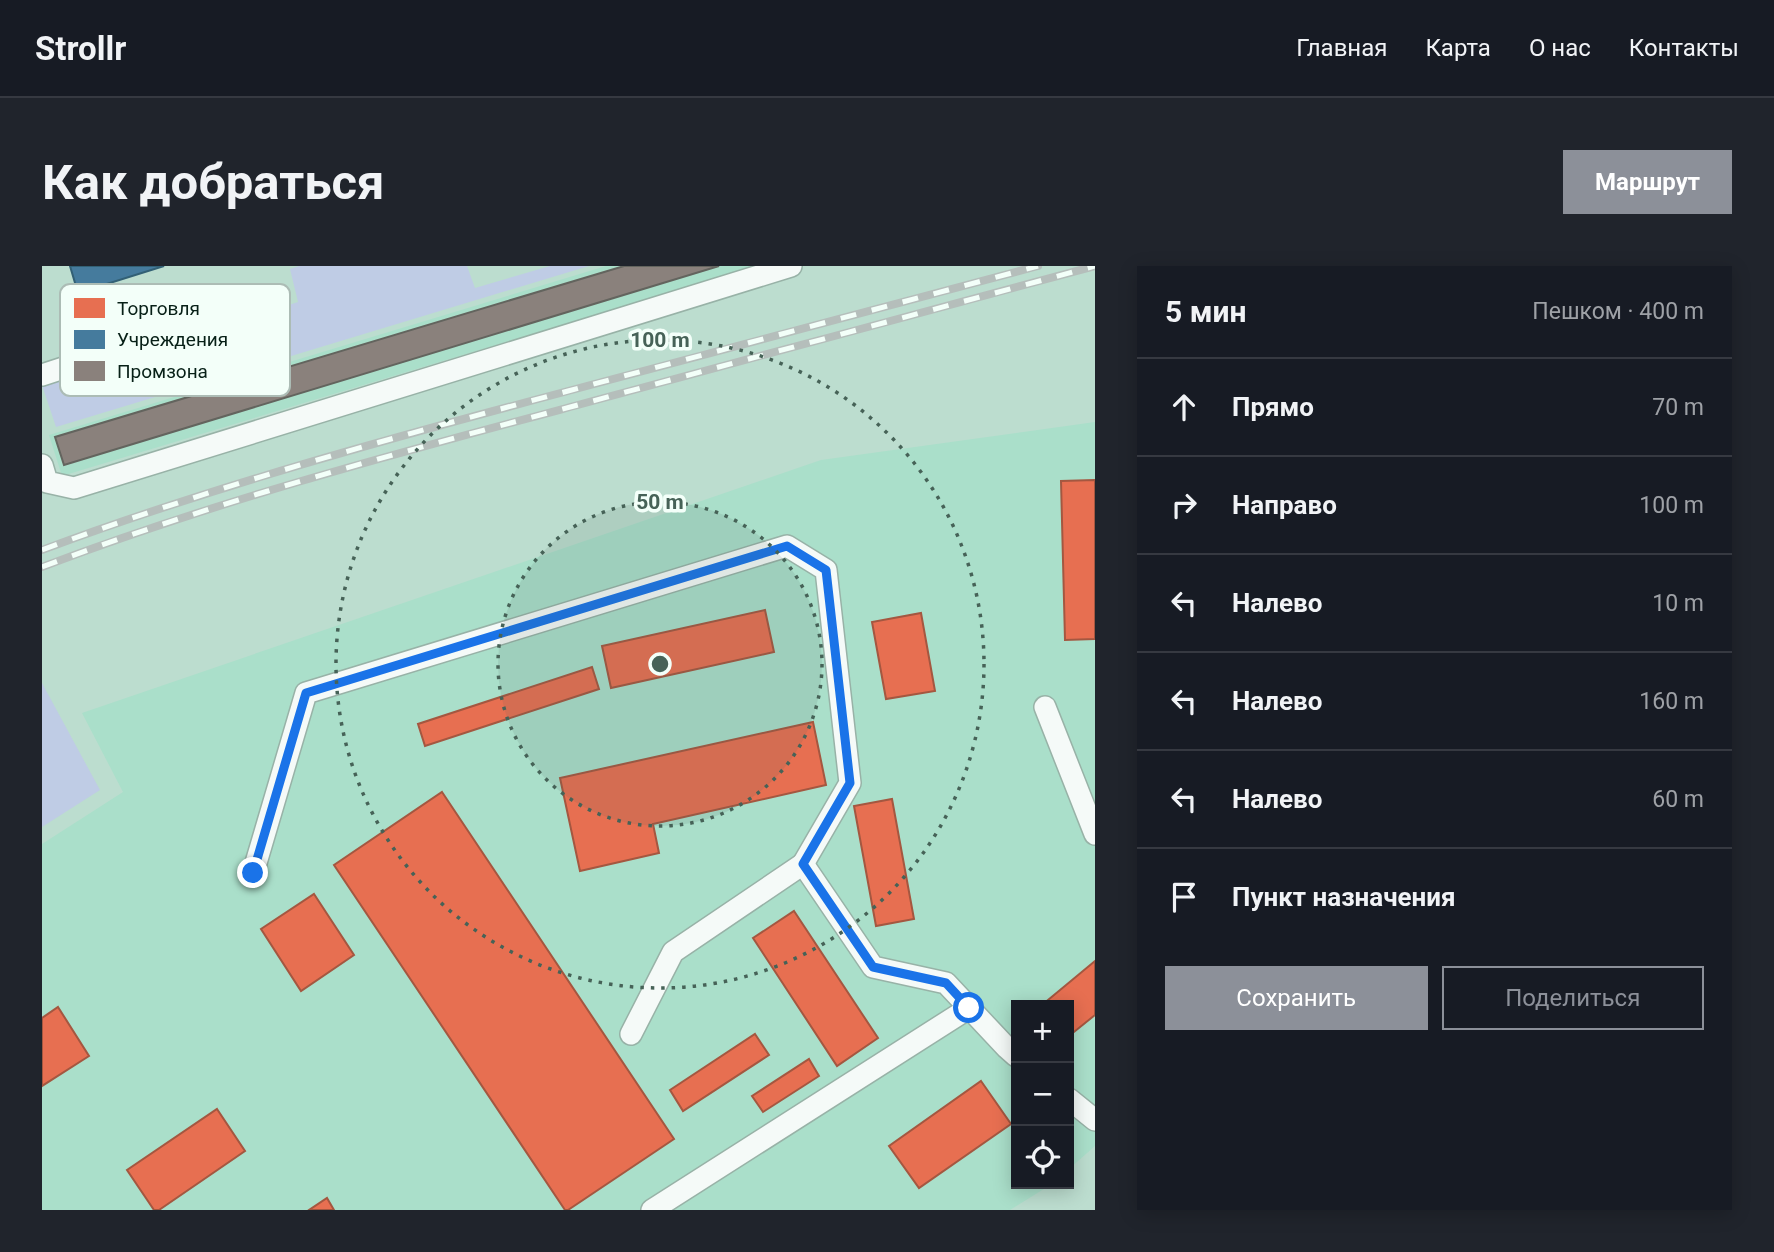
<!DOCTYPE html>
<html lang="ru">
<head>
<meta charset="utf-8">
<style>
  body { margin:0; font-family:Roboto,sans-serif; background:#20242c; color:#f1f3f6 }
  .controls { position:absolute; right:21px; bottom:21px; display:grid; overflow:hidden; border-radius:0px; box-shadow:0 4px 18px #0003 }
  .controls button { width:63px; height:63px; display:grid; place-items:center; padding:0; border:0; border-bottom:2px solid #363941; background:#171b24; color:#f1f3f6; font:35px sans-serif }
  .stop { position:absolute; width:21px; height:21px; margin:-16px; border:5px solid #1a73e8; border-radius:50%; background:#fff }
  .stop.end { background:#1a73e8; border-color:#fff; box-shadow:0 2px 7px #0008 }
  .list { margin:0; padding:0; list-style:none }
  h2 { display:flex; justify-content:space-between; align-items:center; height:91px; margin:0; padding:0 28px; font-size:30px }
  h2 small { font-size:23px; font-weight:400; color:#9ea1a6 }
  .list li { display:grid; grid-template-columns:46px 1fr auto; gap:21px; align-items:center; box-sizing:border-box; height:98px; padding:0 28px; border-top:2px solid #363941 }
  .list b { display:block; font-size:26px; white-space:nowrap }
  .list em { font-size:23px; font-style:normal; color:#9ea1a6 }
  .actions { display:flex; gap:14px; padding:21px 28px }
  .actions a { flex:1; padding:16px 0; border:2px solid #8c9099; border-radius:0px; text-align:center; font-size:24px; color:#8c9099 }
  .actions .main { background:#8c9099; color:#fff }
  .icon { flex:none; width:38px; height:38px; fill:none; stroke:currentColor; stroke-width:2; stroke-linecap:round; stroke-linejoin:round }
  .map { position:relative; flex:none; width:1053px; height:944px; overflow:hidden; border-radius:0px }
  header { display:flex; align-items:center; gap:42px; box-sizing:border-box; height:98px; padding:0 35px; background:#171b24; border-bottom:2px solid #363941 }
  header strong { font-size:33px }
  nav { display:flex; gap:38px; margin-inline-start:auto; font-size:24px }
  .intro { display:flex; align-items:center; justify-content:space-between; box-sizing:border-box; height:168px; padding:0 42px }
  h1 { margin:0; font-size:49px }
  .button { padding:18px 32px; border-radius:0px; background:#8c9099; color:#fff; font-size:24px; font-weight:700 }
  main { display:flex; gap:42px; padding:0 42px }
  aside { flex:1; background:#171b24; border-radius:0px; box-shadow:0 4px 18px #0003 }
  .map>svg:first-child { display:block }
  .built { fill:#aadfca }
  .green { fill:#bfcce5 }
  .shops { fill:#e76f51; stroke:#a45740; stroke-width:2 }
  .public { fill:#457b9d; stroke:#326075; stroke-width:2 }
  .industry { fill:#8a817c; stroke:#63645e; stroke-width:2 }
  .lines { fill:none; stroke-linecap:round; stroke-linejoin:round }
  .minor-casing { stroke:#98b2a7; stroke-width:24 }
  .minor { stroke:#f5faf8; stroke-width:21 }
  .rail-casing { stroke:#b5bebb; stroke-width:8 }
  .rail { stroke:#f3fff9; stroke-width:5; stroke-dasharray:16; stroke-linecap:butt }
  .route { stroke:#1a73e8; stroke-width:9 }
  .ring { fill:none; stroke:#466257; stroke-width:3.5; stroke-dasharray:3.5 7 }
  .key { fill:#f3fff9; stroke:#acbcb5; stroke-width:2 }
  .key-label { font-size:19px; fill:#072017 }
  .centre { fill:#466257; stroke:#f3fff9; stroke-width:3.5 }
  .ring-label { font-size:21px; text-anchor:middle; font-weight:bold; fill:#466257; stroke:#f3fff9; stroke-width:7; stroke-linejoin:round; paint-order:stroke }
</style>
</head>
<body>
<header>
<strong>Strollr</strong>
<nav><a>Главная</a><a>Карта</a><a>О нас</a><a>Контакты</a></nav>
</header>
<div class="intro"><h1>Как добраться</h1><a class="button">Маршрут</a></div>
<main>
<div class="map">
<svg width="1053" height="944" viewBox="0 0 1053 944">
  <rect width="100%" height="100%" fill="#bcddcf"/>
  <!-- built -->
  <g class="built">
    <polygon points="564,0 715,0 20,210 7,169"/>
    <polygon points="1053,156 1053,880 1027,903 1027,739 974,739 974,918 1010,918 968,944 0,944 0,578 81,526 40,447 779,194"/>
  </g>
  <!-- green -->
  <g class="green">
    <polygon points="257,0 425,0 433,22 508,0 547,0 14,161 0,119 256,36 248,3"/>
    <polygon points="0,417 58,524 0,561"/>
  </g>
  <!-- shops -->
  <g class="shops">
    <polygon points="1053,214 1053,373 1023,374 1019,215"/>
    <polygon points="723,344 732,386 569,422 560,380"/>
    <polygon points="879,347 893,425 844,433 830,356"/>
    <polygon points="550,401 557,423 383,480 376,458"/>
    <polygon points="771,456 784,519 611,558 617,587 538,605 518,512"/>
    <polygon points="400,526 632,873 526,944 523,944 292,599"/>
    <polygon points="850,533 872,653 834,660 812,540"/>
    <polygon points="272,628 312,689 259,725 219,663"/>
    <polygon points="752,645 836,772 795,800 711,672"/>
    <polygon points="1053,695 1053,749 1027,770 1027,739 1000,739"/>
    <polygon points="16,741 47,790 0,820 0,752"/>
    <polygon points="713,768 727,789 641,845 628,824"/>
    <polygon points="767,793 777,810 721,846 710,830"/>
    <polygon points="939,815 969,858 877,922 847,880"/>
    <polygon points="175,843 203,885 117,944 112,944 85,904"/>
    <polygon points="285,932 292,944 267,944"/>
  </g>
  <!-- public -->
  <polygon class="public" points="28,0 122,0 36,27"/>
  <!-- industry -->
  <polygon class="industry" points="582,0 677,0 22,199 13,171"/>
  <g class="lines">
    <!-- minor casing -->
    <g class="minor-casing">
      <g id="minor">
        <polyline points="0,109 235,32"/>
        <polyline points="0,199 5,216 32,222 749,0"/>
        <polyline points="1003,441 1053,568"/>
        <polyline points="211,607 264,427 745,280 784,304 808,517 761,598"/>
        <polyline points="589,768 631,686 761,598 831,701 904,717 965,782 974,790"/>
        <polyline points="1027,833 1053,854"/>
        <polyline points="610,944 927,742"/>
      </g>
    </g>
    <!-- minor -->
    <use href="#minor" class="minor"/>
    <!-- rail casing -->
    <g class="rail-casing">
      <g id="rail">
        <path d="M0,284C172,220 349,172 526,125C682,83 839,42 996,0"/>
        <path d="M0,301C174,235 352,188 532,140C706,93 879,47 1053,0"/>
      </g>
    </g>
    <!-- rail -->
    <use href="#rail" class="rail"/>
  </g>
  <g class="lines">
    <!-- route -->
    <polyline class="route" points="211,607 264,427 745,280 784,304 808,517 761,598 831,701 904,717 927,742"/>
  </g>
  <!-- distance rings -->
  <circle cx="618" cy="398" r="162" fill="#466257" fill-opacity=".12"/>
  <g class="ring">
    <circle cx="618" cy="398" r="162"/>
    <circle cx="618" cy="398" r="324"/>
  </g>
  <!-- legend -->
  <rect x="18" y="18" width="230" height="112" rx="10" class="key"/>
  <rect x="32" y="32" width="31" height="20" fill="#e76f51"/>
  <rect x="32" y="64" width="31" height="19" fill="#457b9d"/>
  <rect x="32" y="95" width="31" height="20" fill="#8a817c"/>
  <g class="key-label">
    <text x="75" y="49">Торговля</text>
    <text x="75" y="80">Учреждения</text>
    <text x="75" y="112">Промзона</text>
  </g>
  <circle cx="618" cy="398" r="10" class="centre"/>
  <g class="ring-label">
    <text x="618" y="81">100 m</text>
    <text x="618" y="243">50 m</text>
  </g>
</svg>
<div class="controls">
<button>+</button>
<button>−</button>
<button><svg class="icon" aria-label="locate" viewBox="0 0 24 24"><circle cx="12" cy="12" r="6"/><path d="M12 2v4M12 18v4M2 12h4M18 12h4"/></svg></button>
</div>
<div class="stop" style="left:927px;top:742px"></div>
<div class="stop end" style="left:211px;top:607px"></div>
</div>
<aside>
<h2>5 мин<small>Пешком · 400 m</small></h2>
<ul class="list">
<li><svg class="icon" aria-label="ahead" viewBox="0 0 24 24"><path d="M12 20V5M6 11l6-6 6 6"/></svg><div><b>Прямо</b></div><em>70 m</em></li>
<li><svg class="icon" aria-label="right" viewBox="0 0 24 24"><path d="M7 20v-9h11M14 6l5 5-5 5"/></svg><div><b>Направо</b></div><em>100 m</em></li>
<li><svg class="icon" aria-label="left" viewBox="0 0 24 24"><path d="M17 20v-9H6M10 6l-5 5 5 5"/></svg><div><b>Налево</b></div><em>10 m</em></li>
<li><svg class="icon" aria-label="left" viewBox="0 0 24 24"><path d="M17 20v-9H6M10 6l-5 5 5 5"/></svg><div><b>Налево</b></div><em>160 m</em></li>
<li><svg class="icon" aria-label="left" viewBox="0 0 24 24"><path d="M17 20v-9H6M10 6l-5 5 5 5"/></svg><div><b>Налево</b></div><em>60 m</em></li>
<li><svg class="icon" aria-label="arrive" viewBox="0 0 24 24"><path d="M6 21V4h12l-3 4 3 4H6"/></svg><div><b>Пункт назначения</b></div></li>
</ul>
<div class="actions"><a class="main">Сохранить</a><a>Поделиться</a></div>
</aside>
</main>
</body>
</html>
